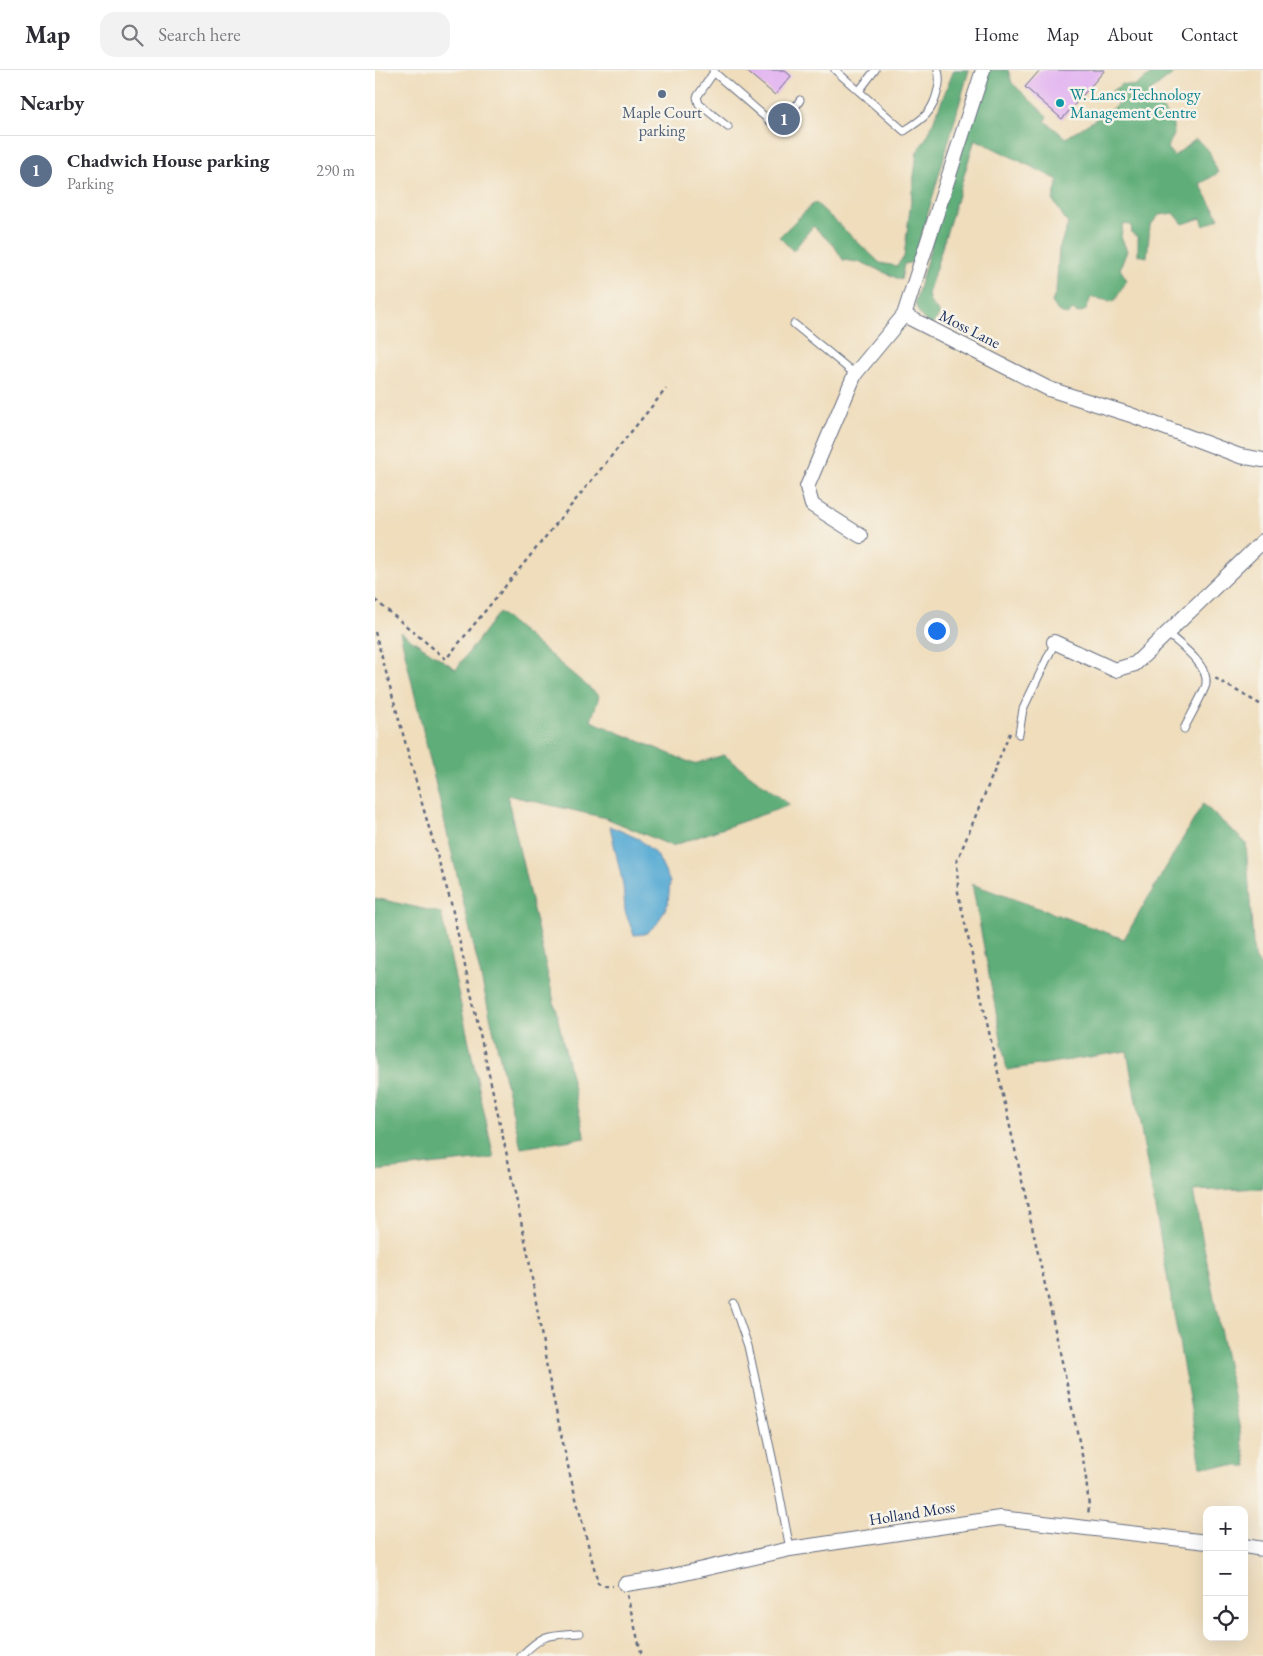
<!DOCTYPE html>
<html lang="en">
<head>
<meta charset="utf-8">
<style>
  body { margin:0; font-family:"EB Garamond",serif; background:#f2f2f3; color:#2b2b33 }
  .controls { position:absolute; right:15px; bottom:15px; display:grid; overflow:hidden; border-radius:10px; box-shadow:0 5px 20px #0002 }
  .controls button { width:45px; height:45px; display:grid; place-items:center; padding:0; border:0; border-bottom:1px solid #e1e1e2; background:#fff; color:#2b2b33; font:25px sans-serif }
  .you { position:absolute; left:561px; top:560px; width:18px; height:18px; margin:-12px; border:4px solid #fff; border-radius:50%; background:#1a73e8; box-shadow:0 0 0 8px #1a73e833 }
  .badge { display:grid; place-items:center; width:32px; height:32px; border-radius:50%; background:#2563eb; color:#fff; font-size:16px; font-weight:700 }
  .pin { position:absolute; translate:-50% -50%; border:2px solid #fff; box-shadow:0 1px 5px #0006 }
  .list { margin:0; padding:0; list-style:none }
  h2 { display:flex; justify-content:space-between; align-items:center; height:65px; margin:0; padding:0 20px; font-size:21px }
  h2 small { font-size:16px; font-weight:400; color:#7c7c81 }
  .list li { display:grid; grid-template-columns:32px 1fr auto; gap:15px; align-items:center; box-sizing:border-box; height:70px; padding:0 20px; border-top:1px solid #e1e1e2 }
  .list b { display:block; font-size:19px; white-space:nowrap }
  .list p { margin:0; font-size:16px; white-space:nowrap; color:#7c7c81 }
  .list em { font-size:16px; font-style:normal; color:#7c7c81 }
  .icon { flex:none; width:28px; height:28px; fill:none; stroke:currentColor; stroke-width:2; stroke-linecap:round; stroke-linejoin:round }
  .map { position:relative; flex:none; width:888px; height:1586px; overflow:hidden }
  header { display:flex; align-items:center; gap:30px; box-sizing:border-box; height:70px; padding:0 25px; background:#fff; border-bottom:1px solid #e1e1e2 }
  header strong { font-size:24px }
  nav { display:flex; gap:28px; margin-inline-start:auto; font-size:18px }
  .search { width:350px; height:45px; background:#f2f2f3; display:flex; align-items:center; gap:12px; box-sizing:border-box; padding:0 18px; border-radius:15px; color:#7c7c81; font-size:19px }
  main { display:flex }
  aside { flex:1; background:#fff }
  .map>svg:first-child { display:block }
  .forest { fill:#5ead78; stroke:#3c6e6b }
  .water { fill:#59abd4; stroke:#3a6d99 }
  .building { fill:#e0aef2 }
  .lines { fill:none; stroke-linecap:round; stroke-linejoin:round }
  .service-casing { stroke:#656c7f; stroke-width:9 }
  .minor-casing { stroke:#656c7f; stroke-width:16 }
  .path { stroke:#656c7f; stroke-width:2.5; stroke-dasharray:4 4; stroke-linecap:butt }
  .service { stroke:#fff; stroke-width:7 }
  .minor { stroke:#fff; stroke-width:14 }
  .service-dot { fill:#5c6f8a; stroke:#f7f3e8; stroke-width:2 }
  .culture-dot { fill:#0f9aa8; stroke:#f7f3e8; stroke-width:2 }
  .labels { text-anchor:middle; dominant-baseline:central; stroke-width:5; stroke-linejoin:round; paint-order:stroke }
  .culture-label { font-size:16px; fill:#0d838f; stroke:#f7f3e8; text-anchor:start }
  .service-label { font-size:16px; fill:#4e5e75; stroke:#f7f3e8 }
  .street-label { font-size:16px; fill:#1b2f5e; stroke:#f7f3e8 }
</style>
</head>
<body>
<header>
<strong>Map</strong>
<div class="search"><svg class="icon" aria-label="search" viewBox="0 0 24 24"><circle cx="10" cy="10" r="6"/><path d="M15 15l6 6"/></svg>Search here</div>
<nav><a>Home</a><a>Map</a><a>About</a><a>Contact</a></nav>
</header>
<main>
<aside>
<h2>Nearby<small></small></h2>
<ul class="list">
<li><span class="badge" style="background:#5c6f8a">1</span><div><b>Chadwich House parking</b><p>Parking</p></div><em>290 m</em></li>
</ul>
</aside>
<div class="map">
<svg width="888" height="1586" viewBox="0 0 888 1586">
  <rect width="100%" height="100%" fill="#f7f3e8"/>
  <filter id="ink" filterUnits="userSpaceOnUse"><feTurbulence type="fractalNoise" baseFrequency=".02" numOctaves="2"/><feDisplacementMap in="SourceGraphic" scale="10" xChannelSelector="R" yChannelSelector="G"/><feConvolveMatrix kernelMatrix="1 2 1 2 8 2 1 2 1" color-interpolation-filters="sRGB"/></filter>
  <filter id="wash" filterUnits="userSpaceOnUse"><feTurbulence type="fractalNoise" baseFrequency=".0096" numOctaves="4" result="noise"/><feDisplacementMap in="SourceGraphic" scale="20" xChannelSelector="R" yChannelSelector="G"/><feGaussianBlur stdDeviation="1.12" result="paint"/><feColorMatrix in="noise" values="0 0 0 0 0 0 0 0 0 0 0 0 0 0 0 0 0 1.4 0 .05"/><feComposite in="paint" operator="in"/></filter>
  <g filter="url(#wash)">
    <rect width="100%" height="100%" fill="#efddbc"/>
    <!-- forest -->
    <g class="forest">
      <polygon points="579,0 594,0 539,192 529,194 526,210 488,193 468,190 460,177 438,156 418,181 404,167 440,132 505,193 521,196 529,187 542,82 553,65"/>
      <path d="M605,0H633L637,13L672,46L670,51L691,68L744,34L737,29V21L747,14L760,16L782,0H803L772,24L797,48L799,65L792,78L799,86L821,69L834,81L843,103L825,114L844,148L829,156L826,148L808,154L799,143L784,145L775,156L772,187L763,185V167L757,163L756,155L748,154L746,167L752,181L745,199L752,210L739,232L716,227L711,240L703,243L698,240L692,245L683,241L677,232L681,222L684,179L693,154L678,130L683,110L600,69L553,224L555,232L565,244L556,256C547,249 543,243 540,233Z"/>
      <polygon points="124,542 224,626 216,651 319,694 349,685 415,735 297,776 231,748 132,725 210,1068 146,1078 25,562 81,599"/>
      <polygon points="828,734 871,773 879,887 888,898 888,1118 818,1121 872,1396 826,1396 752,981 632,1000 597,814 749,869"/>
      <polygon points="0,828 66,843 119,1088 0,1101"/>
    </g>
    <!-- water -->
    <polygon class="water" points="235,756 264,769 282,785 295,812 293,834 282,854 270,864 259,865 250,841 248,815"/>
    <g id="blocks">
      <!-- building -->
      <g class="building">
        <polygon points="370,0 409,0 416,6 400,25"/>
        <polygon points="665,0 730,0 687,49 650,17"/>
      </g>
    </g>
  </g>
  <g filter="url(#ink)">
    <use href="#blocks" fill-opacity="0" stroke="#656c7f" stroke-width="1"/>
    <g class="lines">
      <!-- service casing -->
      <g class="service-casing">
        <g id="service">
          <polyline points="338,0 342,5 404,59 408,57 425,30"/>
          <path d="M460,0L529,61C548,49 558,43 563,19C565,12 565,8 563,0"/>
          <polyline points="339,2 322,27 324,34 353,57"/>
          <polyline points="484,21 500,0"/>
          <polyline points="419,254 480,304"/>
          <path d="M792,563C804,574 834,595 831,614C830,621 813,650 809,659"/>
          <polyline points="644,664 648,639 680,572"/>
          <polyline points="358,1233 373,1276 400,1401 415,1479"/>
          <path d="M146,1586C169,1563 173,1565 205,1563"/>
        </g>
      </g>
      <!-- minor casing -->
      <g class="minor-casing">
        <g id="minor">
          <polyline points="608,0 529,245 674,319 756,345 865,386 888,390"/>
          <polyline points="486,466 437,435 432,417 480,304 529,245"/>
          <polyline points="679,572 740,600 760,594 888,471"/>
          <polyline points="869,1476 888,1479"/>
          <polyline points="250,1514 284,1509 415,1479 625,1448 832,1472"/>
        </g>
      </g>
      <!-- path -->
      <g class="path">
        <polyline points="0,530 71,589 291,319"/>
        <polyline points="0,562 48,737 76,833 131,1081 153,1184 173,1304 195,1405 223,1513 231,1516 238,1516"/>
        <polyline points="840,608 888,636"/>
        <polyline points="635,663 582,791 583,822 688,1296 710,1399 714,1437 713,1445"/>
        <polyline points="252,1525 267,1586"/>
      </g>
      <!-- service -->
      <use href="#service" class="service"/>
      <!-- minor -->
      <use href="#minor" class="minor"/>
    </g>
  </g>
  <!-- markers -->
  <circle class="service-dot" cx="287" cy="24" r="5"/>
  <circle class="culture-dot" cx="685" cy="33" r="5"/>
  <g class="labels">
    <!-- culture labels -->
    <g class="culture-label">
      <text x="695" y="24">W. Lancs Technology<tspan x="695" dy="18">Management Centre</tspan></text>
    </g>
    <!-- service labels -->
    <g class="service-label">
      <text x="287" y="42">Maple Court<tspan x="287" dy="18">parking</tspan></text>
    </g>
    <!-- street labels -->
    <g class="street-label">
      <text transform="translate(595 259) rotate(27)">Moss Lane</text>
      <text transform="translate(537 1443) rotate(-9)">Holland Moss</text>
    </g>
  </g>
</svg>
<div class="controls">
<button>+</button>
<button>−</button>
<button><svg class="icon" aria-label="locate" viewBox="0 0 24 24"><circle cx="12" cy="12" r="6"/><path d="M12 2v4M12 18v4M2 12h4M18 12h4"/></svg></button>
</div>
<div class="you"></div>
<div class="pin badge" style="left:409px;top:49px;background:#5c6f8a">1</div>
</div>
</main>
</body>
</html>
